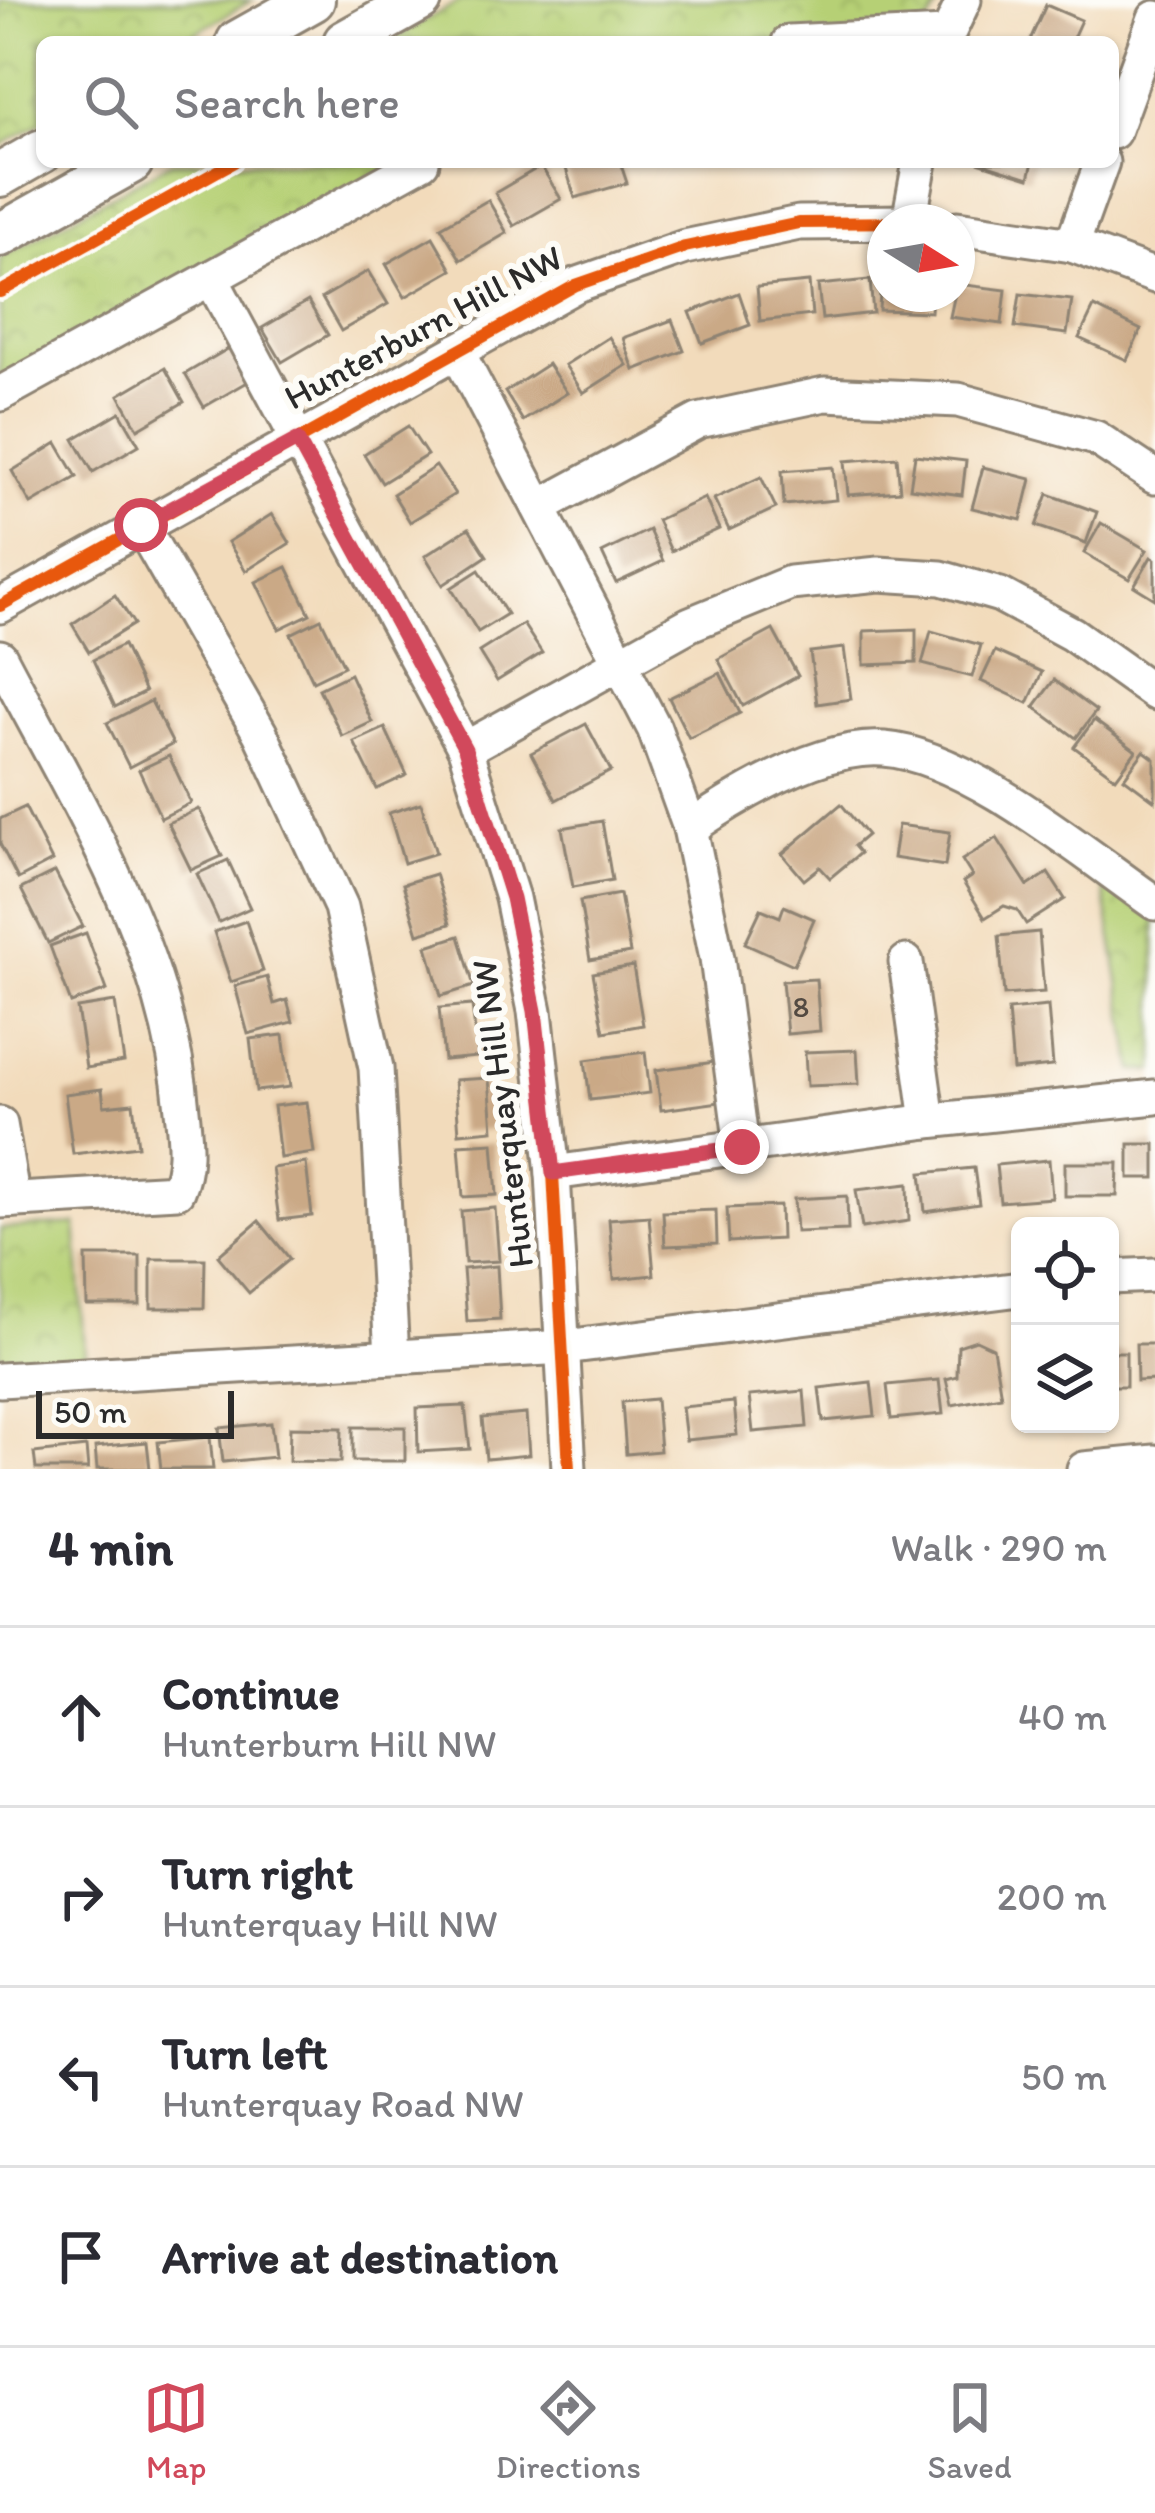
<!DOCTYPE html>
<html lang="en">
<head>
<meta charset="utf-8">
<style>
  body { margin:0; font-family:Itim,sans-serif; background:#f7f7f7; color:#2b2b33 }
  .controls { position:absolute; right:36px; bottom:36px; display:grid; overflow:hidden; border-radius:18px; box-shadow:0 3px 9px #0004 }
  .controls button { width:108px; height:108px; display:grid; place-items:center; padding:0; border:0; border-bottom:3px solid #e1e1e2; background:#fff; color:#2b2b33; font:60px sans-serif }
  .compass { position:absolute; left:867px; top:204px; width:108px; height:108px; border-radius:50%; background:#fff; box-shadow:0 3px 9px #0004; rotate:101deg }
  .scale { position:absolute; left:36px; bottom:30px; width:198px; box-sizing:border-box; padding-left:12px; border:6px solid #2b2b2b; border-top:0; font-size:33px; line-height:42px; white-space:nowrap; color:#2b2b2b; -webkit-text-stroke:9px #fdfcf7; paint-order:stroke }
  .stop { position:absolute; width:36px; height:36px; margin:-27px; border:9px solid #d1495b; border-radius:50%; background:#fff }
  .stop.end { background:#d1495b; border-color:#fff; box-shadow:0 3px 12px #0008 }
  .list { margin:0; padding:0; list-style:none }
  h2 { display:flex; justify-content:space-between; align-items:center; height:156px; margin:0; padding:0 48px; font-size:51px }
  h2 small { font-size:39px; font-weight:400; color:#7c7c81 }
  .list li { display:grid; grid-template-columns:78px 1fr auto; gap:36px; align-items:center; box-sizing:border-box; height:180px; padding:0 48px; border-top:3px solid #e1e1e2 }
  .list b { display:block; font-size:45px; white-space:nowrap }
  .list p { margin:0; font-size:39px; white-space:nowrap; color:#7c7c81 }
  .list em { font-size:39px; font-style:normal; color:#7c7c81 }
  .icon { flex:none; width:66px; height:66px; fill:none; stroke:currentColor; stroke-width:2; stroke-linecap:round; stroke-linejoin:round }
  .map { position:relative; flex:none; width:1155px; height:1469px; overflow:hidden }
  .search { position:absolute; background:#fff; box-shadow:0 3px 9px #0004; left:36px; right:36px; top:36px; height:132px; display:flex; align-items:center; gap:30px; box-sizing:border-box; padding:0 42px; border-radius:18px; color:#7c7c81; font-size:45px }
  .sheet { height:876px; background:#fff }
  nav { display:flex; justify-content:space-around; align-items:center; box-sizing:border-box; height:168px; border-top:3px solid #e1e1e2; background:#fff; font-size:33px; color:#7c7c81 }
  nav a { display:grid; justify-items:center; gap:6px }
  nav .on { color:#d1495b }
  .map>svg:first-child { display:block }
  .park { fill:url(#park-crowns); stroke:#707e50; stroke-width:3 }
  .building { fill:#caa986 }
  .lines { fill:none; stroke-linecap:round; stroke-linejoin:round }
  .minor-casing { stroke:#8e8373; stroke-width:39 }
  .major-casing { stroke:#8e8373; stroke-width:48 }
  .minor { stroke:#fff; stroke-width:33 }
  .major { stroke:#fff; stroke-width:42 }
  .cycleway-casing { stroke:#fdfcf7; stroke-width:20 }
  .cycleway { stroke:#e8590c; stroke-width:12 }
  .route { stroke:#d1495b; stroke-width:15 }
  .labels { text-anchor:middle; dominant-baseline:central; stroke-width:12; stroke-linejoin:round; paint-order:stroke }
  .number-label { font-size:30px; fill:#534a42 }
  .street-label { font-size:36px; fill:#2b2b2b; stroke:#fdfcf7 }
</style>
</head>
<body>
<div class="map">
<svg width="1155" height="1469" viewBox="0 0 1155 1469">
  <defs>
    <pattern id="park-crowns" width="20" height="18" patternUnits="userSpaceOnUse" patternTransform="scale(3)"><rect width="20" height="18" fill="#b6d075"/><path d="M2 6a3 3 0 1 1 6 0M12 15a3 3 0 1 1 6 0" fill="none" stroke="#9db365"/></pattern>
  </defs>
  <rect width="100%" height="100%" fill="#fdfcf7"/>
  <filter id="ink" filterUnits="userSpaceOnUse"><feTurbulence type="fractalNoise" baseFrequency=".00833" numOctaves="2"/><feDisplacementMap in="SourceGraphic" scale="24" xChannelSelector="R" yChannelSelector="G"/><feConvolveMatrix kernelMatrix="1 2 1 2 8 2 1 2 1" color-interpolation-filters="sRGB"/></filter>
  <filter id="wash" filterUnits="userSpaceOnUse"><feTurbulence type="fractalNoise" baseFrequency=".004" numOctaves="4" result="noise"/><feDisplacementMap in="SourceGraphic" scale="48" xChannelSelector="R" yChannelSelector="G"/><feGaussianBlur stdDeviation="2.7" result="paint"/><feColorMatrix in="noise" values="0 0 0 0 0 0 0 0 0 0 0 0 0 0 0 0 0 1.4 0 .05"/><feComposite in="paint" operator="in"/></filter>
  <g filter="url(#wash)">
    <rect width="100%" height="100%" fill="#f2dbbb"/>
    <!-- park -->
    <g class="park">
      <polygon points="0,0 252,0 180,42 42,42 42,122 0,146"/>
      <polygon points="462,0 942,0 918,40 386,42"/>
      <polygon points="172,162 402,162 0,385 0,258"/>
      <polygon points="1103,885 1155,918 1155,1071 1134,1071"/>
      <polygon points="76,1224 86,1368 0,1373 0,1229"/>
    </g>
    <g id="blocks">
      <!-- building -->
      <g class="building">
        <polygon points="1046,5 1081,20 1071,42 1029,42"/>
        <polygon points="564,162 620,162 627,183 575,198"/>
        <polygon points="978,162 1033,162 1029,178"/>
        <polygon points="541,166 561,199 514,226 495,193"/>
        <polygon points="488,200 507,233 461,260 441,227"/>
        <polygon points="433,237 452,270 405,297 386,264"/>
        <polygon points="368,271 388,304 341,331 322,298"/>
        <polygon points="881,277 885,277 885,294 932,294 931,312 879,310"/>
        <polygon points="870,280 873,313 822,319 818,285"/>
        <polygon points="809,282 812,315 760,321 757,287"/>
        <polygon points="957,284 1006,290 1002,324 950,317"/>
        <polygon points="739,293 750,325 702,343 690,312"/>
        <polygon points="1020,294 1072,300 1067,334 1015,327"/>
        <polygon points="308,301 328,335 282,362 262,328"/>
        <polygon points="1094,307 1141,330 1127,360 1079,338"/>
        <polygon points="672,320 684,351 634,370 623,338"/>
        <polygon points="609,337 627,365 583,393 565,365"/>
        <polygon points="231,347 251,380 204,407 185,374"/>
        <polygon points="548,364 567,393 523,421 505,392"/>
        <polygon points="165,368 184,402 138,429 119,395"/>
        <polygon points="120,412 139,445 93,472 74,439"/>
        <polygon points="408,426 427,455 382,483 364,454"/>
        <polygon points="57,443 77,477 31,504 12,471"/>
        <polygon points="915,455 966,461 962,495 910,488"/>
        <polygon points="897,457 900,491 848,495 845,461"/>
        <polygon points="436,466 455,494 410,522 393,494"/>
        <polygon points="833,467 836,500 784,505 782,471"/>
        <polygon points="983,467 1031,479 1021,520 972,508"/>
        <polygon points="761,477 776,508 729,530 714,499"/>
        <polygon points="1048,494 1097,512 1086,543 1036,526"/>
        <polygon points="705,498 719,529 671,551 657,520"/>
        <polygon points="272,514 290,543 246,571 228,542"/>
        <polygon points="1101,523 1147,550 1129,579 1084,553"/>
        <polygon points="469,528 487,556 443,585 425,556"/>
        <polygon points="649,530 663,561 616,583 602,553"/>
        <polygon points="1151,557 1155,559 1155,599 1134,586"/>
        <polygon points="287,567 310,614 279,629 256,582"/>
        <polygon points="479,570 507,614 478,632 451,588"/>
        <polygon points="115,595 134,624 89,652 72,624"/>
        <polygon points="321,619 344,666 313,681 291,634"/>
        <polygon points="523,624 542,653 497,681 479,652"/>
        <polygon points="916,629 916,663 864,665 864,631"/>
        <polygon points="773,630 798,676 743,706 718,659"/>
        <polygon points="931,631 981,645 972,677 922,664"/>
        <polygon points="123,645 145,692 115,707 93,660"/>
        <polygon points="844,648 851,699 817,704 810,652"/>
        <polygon points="995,651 1042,672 1028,703 981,681"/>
        <polygon points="720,673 740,713 689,738 669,698"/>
        <polygon points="350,674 372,722 342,736 319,689"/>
        <polygon points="1054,680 1096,711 1076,738 1034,707"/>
        <polygon points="151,701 173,744 129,767 107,723"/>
        <polygon points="1094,720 1136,751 1116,778 1074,747"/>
        <polygon points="586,724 611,771 556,800 531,753"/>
        <polygon points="385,728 407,775 377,789 354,742"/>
        <polygon points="1144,751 1155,759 1155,801 1124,778"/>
        <polygon points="169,756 191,803 161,818 139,770"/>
        <polygon points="421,803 436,853 404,863 389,813"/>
        <polygon points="841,804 867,835 854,846 860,853 830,878 820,867 804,880 782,854"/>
        <polygon points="25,807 52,861 18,879 0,844 0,819"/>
        <polygon points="199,809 222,856 191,870 168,823"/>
        <polygon points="602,821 612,880 573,887 562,828"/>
        <polygon points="898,825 950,832 945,866 893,858"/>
        <polygon points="997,838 1028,886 1048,873 1065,899 1026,924 1017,910 1004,906 985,918 963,882 972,876 962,860"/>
        <polygon points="228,860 250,908 219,922 197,874"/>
        <polygon points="55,872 83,926 48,943 21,889"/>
        <polygon points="435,874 450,924 418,934 403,884"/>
        <polygon points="620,894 630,953 590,960 580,901"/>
        <polygon points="784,906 814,919 794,965 745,943 761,909 780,917"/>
        <polygon points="246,921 263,971 231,982 214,932"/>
        <polygon points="1039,932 1044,992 1004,995 999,936"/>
        <polygon points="86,933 107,990 71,1003 50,946"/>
        <polygon points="459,936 474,986 441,996 427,946"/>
        <polygon points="633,966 643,1025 604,1032 593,973"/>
        <polygon points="267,977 274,1004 287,1000 293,1022 248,1034 235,986"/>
        <polygon points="816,979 820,1031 787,1034 782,981"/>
        <polygon points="115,1002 124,1062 86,1068 77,1008"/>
        <polygon points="472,1005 478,1057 444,1060 439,1008"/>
        <polygon points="1048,1006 1053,1066 1013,1070 1008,1010"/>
        <polygon points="283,1035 290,1087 256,1091 250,1039"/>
        <polygon points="857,1050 859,1084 807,1086 805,1052"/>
        <polygon points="645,1052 650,1093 590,1100 585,1060"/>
        <polygon points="715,1062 720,1102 661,1110 656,1070"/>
        <polygon points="489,1078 493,1130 459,1133 455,1080"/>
        <polygon points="102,1089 104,1106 133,1103 138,1146 73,1154 65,1094"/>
        <polygon points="307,1102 314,1153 280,1158 274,1106"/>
        <polygon points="493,1143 497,1195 463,1197 459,1145"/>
        <rect x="1129" y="1144" width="26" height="34"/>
        <polygon points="1049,1160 1052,1198 1000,1202 996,1165"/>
        <polygon points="306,1163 312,1216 279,1220 272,1168"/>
        <polygon points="1065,1163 1118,1163 1117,1196 1065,1196"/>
        <polygon points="974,1168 979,1204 925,1212 921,1173"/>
        <polygon points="908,1184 909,1221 862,1228 856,1190"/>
        <polygon points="847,1196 848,1230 796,1232 794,1199"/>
        <polygon points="780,1206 781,1239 729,1242 727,1208"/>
        <polygon points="495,1208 499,1261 465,1263 461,1211"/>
        <polygon points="716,1210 717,1244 665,1246 663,1212"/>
        <polygon points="649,1216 654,1275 614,1279 609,1219"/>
        <polygon points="259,1221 290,1259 249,1293 218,1256"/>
        <polygon points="86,1256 140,1256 140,1305 87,1305"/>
        <polygon points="151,1259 205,1259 204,1308 151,1308"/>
        <polygon points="497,1266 500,1319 467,1321 463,1269"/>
        <polygon points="976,1340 993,1348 1001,1396 952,1405 946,1379 957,1376 958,1346"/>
        <polygon points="1136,1344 1155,1344 1155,1380 1137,1381"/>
        <rect x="1110" y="1352" width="16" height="34"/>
        <polygon points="939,1380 943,1414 891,1419 887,1385"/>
        <polygon points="871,1382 875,1416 823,1421 819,1388"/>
        <polygon points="804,1391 807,1427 753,1432 749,1396"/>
        <polygon points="656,1399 660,1451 626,1454 622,1402"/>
        <polygon points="734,1402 737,1435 686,1440 682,1407"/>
        <polygon points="465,1406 470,1449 418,1452 417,1408"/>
        <polygon points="526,1414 529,1455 486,1459 482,1418"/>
        <polygon points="271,1423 275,1457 223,1462 219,1428"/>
        <polygon points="290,1427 342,1428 341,1462 289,1461"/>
        <rect x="353" y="1427" width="52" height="34"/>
        <polygon points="210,1437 213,1469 161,1469 158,1442"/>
        <polygon points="147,1442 150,1469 97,1469 95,1447"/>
        <polygon points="86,1447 88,1469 36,1469 34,1453"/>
      </g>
    </g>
  </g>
  <g filter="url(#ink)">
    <use href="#blocks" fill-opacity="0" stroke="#8e8373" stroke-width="3"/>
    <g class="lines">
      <!-- minor casing -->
      <g class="minor-casing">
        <g id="minor">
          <polyline points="789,42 945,34"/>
          <polyline points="944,42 964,0"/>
          <polyline points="1113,132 1155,18"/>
          <polyline points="909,221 920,162"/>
          <polyline points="957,228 1072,245 1155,276"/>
          <polyline points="1072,245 1102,162"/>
          <polyline points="211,278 465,749 512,898 535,1011 553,1173 569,1469"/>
          <polyline points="457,351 654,728 690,828 717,958 742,1147"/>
          <polyline points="0,394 422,162"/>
          <polyline points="539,507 698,421 825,394 958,400 1096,438 1155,477"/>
          <polyline points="141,525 260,733 341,907 376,1068 392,1356"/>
          <polyline points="0,606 576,285 685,247 799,223 917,222"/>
          <path d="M0,657C74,799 169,947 182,1110C185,1140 189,1163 177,1191L0,1201"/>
          <polyline points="465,749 690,624 790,583 879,574 941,578 1000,595 1072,634 1155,693"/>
          <path d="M690,828C740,794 822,744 884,749C966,755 1086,855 1155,903"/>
          <polyline points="906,962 928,1121"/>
          <polyline points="0,1124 13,1200"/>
          <polyline points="553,1173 928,1121 1155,1097"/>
          <polyline points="1110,1277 1155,1275"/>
          <polyline points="0,1380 565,1347 1020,1289"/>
          <polyline points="1084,1469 1155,1462"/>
        </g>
      </g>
      <!-- major casing -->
      <g class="major-casing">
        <g id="major">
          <polyline points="238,42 313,0"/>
          <polyline points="345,42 420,0"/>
          <polyline points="0,175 42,151"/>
          <polyline points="0,235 131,162"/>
        </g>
      </g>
      <!-- minor -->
      <use href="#minor" class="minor"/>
      <!-- major -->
      <use href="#major" class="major"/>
      <!-- cycleway casing -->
      <g class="cycleway-casing">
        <g id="cycleway">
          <polyline points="0,292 234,162"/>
          <polyline points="297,440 465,749 512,898 535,1011 553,1173 569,1469"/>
          <polyline points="0,606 576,285 685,247 799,223 917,222"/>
        </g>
      </g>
      <!-- cycleway -->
      <use href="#cycleway" class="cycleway"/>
    </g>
  </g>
  <g class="lines" filter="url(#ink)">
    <!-- route -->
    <polyline class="route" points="141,525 297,440 465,749 512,898 535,1011 553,1173 742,1147"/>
  </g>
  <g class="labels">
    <!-- number labels -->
    <g class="number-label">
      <text x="801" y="1006">8</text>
    </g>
    <!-- street labels -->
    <g class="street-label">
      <text transform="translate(423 327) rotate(-28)">Hunterburn Hill NW</text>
      <text transform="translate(502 1114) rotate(-97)">Hunterquay Hill NW</text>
    </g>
  </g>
</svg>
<div class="controls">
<button><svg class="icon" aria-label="locate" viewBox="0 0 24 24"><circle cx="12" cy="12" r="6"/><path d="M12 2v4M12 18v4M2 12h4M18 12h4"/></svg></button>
<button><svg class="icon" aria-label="layers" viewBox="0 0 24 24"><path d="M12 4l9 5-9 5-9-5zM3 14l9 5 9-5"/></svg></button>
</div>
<svg class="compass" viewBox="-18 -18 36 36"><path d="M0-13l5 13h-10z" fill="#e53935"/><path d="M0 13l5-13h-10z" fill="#7c7c81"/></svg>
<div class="scale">50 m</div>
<div class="stop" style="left:141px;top:525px"></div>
<div class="stop end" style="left:742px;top:1147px"></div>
<div class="search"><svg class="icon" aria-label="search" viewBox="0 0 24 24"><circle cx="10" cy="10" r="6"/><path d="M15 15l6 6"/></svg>Search here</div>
</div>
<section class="sheet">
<h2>4 min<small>Walk · 290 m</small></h2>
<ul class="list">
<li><svg class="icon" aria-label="ahead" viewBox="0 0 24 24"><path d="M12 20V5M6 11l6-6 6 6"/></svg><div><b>Continue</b><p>Hunterburn Hill NW</p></div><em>40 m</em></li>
<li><svg class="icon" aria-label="right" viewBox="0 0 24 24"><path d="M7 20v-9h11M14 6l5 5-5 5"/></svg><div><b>Turn right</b><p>Hunterquay Hill NW</p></div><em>200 m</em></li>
<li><svg class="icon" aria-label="left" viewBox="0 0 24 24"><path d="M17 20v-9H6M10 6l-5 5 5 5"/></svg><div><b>Turn left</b><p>Hunterquay Road NW</p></div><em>50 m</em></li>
<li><svg class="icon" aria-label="arrive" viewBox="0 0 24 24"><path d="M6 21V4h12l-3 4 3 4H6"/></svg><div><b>Arrive at destination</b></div></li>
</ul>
</section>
<nav>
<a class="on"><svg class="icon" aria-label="map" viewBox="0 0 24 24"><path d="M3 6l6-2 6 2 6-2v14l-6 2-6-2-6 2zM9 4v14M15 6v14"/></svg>Map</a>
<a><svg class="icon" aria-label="directions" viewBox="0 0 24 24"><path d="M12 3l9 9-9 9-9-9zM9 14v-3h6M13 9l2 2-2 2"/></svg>Directions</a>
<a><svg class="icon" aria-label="saved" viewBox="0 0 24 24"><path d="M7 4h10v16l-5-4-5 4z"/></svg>Saved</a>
</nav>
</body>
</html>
